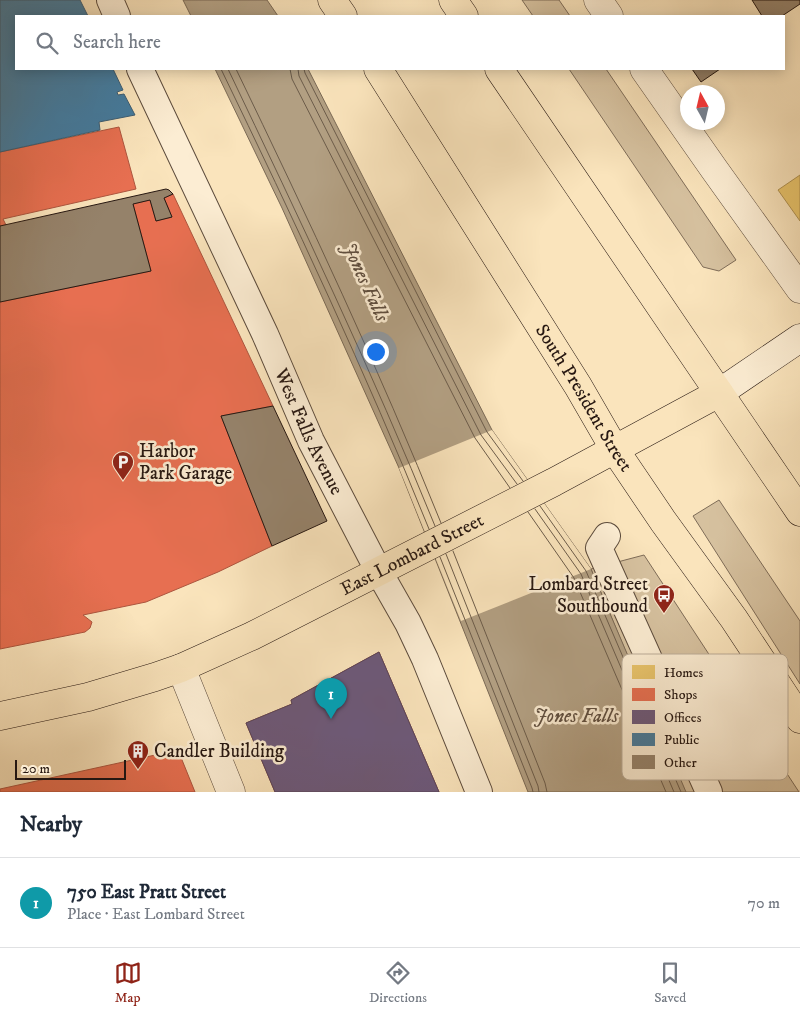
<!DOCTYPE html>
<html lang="en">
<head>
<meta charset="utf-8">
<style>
  body { margin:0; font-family:"IM FELL DW Pica",serif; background:#f2f2f3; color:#1f2937 }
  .compass { position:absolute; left:680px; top:85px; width:45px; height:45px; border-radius:50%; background:#fff; box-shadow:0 2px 12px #0003; rotate:352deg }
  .scale { position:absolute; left:15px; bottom:12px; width:111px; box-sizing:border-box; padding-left:5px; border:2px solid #271812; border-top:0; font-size:14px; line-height:18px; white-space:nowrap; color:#271812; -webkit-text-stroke:4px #fcedd3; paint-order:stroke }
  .you { position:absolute; left:375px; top:351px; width:18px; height:18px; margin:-12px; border:4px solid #fff; border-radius:50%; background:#1a73e8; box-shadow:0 0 0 8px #1a73e833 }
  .badge { display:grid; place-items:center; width:32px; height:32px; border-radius:50%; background:#8f2418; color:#fff; font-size:16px; font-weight:700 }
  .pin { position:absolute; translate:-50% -41px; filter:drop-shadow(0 1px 2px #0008) }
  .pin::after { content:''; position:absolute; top:26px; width:18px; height:15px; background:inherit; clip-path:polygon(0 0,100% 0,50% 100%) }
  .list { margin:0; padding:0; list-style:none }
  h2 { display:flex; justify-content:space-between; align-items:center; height:65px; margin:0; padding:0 20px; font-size:21px }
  h2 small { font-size:16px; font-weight:400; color:#747a83 }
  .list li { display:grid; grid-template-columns:32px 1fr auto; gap:15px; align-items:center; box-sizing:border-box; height:90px; padding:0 20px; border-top:1px solid #e0e1e3 }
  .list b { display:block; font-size:19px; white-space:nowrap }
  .list p { margin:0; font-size:16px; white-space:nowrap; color:#747a83 }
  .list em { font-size:16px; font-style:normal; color:#747a83 }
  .icon { flex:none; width:28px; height:28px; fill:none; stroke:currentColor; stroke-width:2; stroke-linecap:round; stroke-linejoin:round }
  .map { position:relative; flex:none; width:800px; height:792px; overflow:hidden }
  .search { position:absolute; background:#fff; box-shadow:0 2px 12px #0003; left:15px; right:15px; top:15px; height:55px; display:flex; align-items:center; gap:12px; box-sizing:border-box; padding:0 18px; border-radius:0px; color:#747a83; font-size:19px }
  .sheet { height:155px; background:#fff }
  nav { display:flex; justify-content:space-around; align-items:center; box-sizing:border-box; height:70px; border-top:1px solid #e0e1e3; background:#fff; font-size:14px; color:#747a83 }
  nav a { display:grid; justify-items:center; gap:2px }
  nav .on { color:#8f2418 }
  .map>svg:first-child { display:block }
  .green { fill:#d6c19f; stroke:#7e6c58 }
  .water { fill:#b29f82; stroke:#7a6955 }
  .pier { fill:#fae4bc }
  .homes { fill:#e9c46a; stroke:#af9050 }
  .shops { fill:#e76f51; stroke:#ad553e }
  .offices { fill:#6d597a; stroke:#58465b }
  .public { fill:#457b9d; stroke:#3c5d73 }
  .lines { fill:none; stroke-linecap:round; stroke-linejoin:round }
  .shore { stroke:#6c5c4a; stroke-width:1 }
  .building { fill:#95826a; stroke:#271812 }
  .pedestrian-casing { stroke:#5c4b3c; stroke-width:28 }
  .minor-casing { stroke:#5c4b3c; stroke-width:29 }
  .secondary-casing { stroke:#271812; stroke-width:29 }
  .primary-casing { stroke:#271812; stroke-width:29 }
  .pedestrian { stroke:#fcedd3; stroke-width:26 }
  .minor { stroke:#fcedd3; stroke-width:28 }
  .secondary { stroke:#fcedd3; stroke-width:28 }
  .primary { stroke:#fae4bc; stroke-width:28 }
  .labels { text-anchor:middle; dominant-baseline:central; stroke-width:5; stroke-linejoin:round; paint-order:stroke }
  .street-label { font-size:19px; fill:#271812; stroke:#fcedd3 }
  .poi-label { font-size:19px; fill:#271812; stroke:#fcedd3; text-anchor:start }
  .water-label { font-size:20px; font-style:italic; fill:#5f4e3f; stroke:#fcedd3 }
  .key { fill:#fcedd3; stroke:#bcad99; stroke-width:1 }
  .key-label { font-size:14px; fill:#271812 }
</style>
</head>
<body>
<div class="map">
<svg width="800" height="792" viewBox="0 0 800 792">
  <rect width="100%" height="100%" fill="#fae4bc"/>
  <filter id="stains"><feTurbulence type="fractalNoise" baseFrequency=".004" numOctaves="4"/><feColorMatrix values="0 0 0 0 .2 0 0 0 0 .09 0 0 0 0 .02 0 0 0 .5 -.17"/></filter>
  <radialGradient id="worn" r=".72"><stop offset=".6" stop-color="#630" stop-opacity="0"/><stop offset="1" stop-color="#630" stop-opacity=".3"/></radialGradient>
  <!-- green -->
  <g class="green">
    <polygon points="522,0 559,0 570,16 533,16"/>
    <polygon points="569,69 606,69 736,260 719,271 703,267"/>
    <polygon points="719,500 800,621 800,684 693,516"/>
    <polygon points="644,555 799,792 685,792 591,569"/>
  </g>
  <!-- water -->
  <g class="water">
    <polygon points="183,0 267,0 278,16 191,16"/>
    <polygon points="215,69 308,69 492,430 591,569 686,792 528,792 399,468 282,208"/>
  </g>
  <!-- pier -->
  <polygon class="pier" points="492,430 591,569 461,621 399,468"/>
  <!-- homes -->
  <polygon class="homes" points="800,175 800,221 778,190"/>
  <!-- shops -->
  <g class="shops">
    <polygon points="119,127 136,189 3,219 6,225 0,226 0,152"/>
    <polygon points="173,194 273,406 221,416 272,546 218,572 146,602 83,615 92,622 90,628 85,632 0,649 0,302 151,271 133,204 150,200 156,221 172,217 164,198"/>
    <polygon points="379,652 439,792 275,792 246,723 292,704 291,700"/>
    <polygon points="178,750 195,792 0,792 0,789"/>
  </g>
  <!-- offices -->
  <polygon class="offices" points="379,652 439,792 275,792 246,723 292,704 291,700"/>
  <!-- public -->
  <polygon class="public" points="0,0 80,0 88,16 16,16 16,69 113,69 123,90 117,92 118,95 124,94 135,115 99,122 100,130 0,152"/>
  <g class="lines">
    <!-- shore -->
    <g class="shore">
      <path d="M221,69C294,220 366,373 429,529"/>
      <path d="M228,69C300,220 372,371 435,526"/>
      <path d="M236,69C308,218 379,369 441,523"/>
      <polyline points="290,69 292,79 475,438 510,488"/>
      <polyline points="298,69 299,76 481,435 517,484"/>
      <polyline points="304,69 305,73 487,432 523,481"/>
      <polyline points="540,506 586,571 681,792"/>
      <polyline points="535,509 581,574 674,792"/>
      <polyline points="528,512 574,578 666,792"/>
      <polyline points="453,551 545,783 547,792"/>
      <polyline points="446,554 538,786 539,792"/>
      <polyline points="440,557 532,788 533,792"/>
    </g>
  </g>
  <!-- building -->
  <g class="building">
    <polygon points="752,0 800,0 800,4 782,16 762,16"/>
    <polygon points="692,69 720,69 701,82"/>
    <polygon points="166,189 169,190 173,194 164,198 172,217 156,221 150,200 133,204 151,271 0,302 0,226"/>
    <polygon points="273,406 327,521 272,546 221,416"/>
  </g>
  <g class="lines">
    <!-- pedestrian casing -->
    <g class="pedestrian-casing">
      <g id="pedestrian">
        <polyline points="110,0 117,16"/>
        <path id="s1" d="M140,69L265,334L311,441L379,572L408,623L425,659L479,792"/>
        <polyline points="607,536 599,548 709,792"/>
      </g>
    </g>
    <!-- minor casing -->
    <g class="minor-casing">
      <g id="minor">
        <polyline points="598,0 609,16"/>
        <polyline points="644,69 714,169 800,289"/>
        <polyline points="181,668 231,792"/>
      </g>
    </g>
    <!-- secondary casing -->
    <g class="secondary-casing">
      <polyline id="secondary" points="719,393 800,338"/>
    </g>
    <!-- primary casing -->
    <g class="primary-casing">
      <g id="primary">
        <polyline points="332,0 343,16"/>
        <polyline points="453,0 464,16"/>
        <path id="s2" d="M378,69L578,386L615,450L663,521L734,619L800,719"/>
        <polyline points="499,69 800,512"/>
        <path id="s3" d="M0,716L88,697L155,677L181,668L252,636L554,482L719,393"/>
      </g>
    </g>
    <!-- pedestrian -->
    <use href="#pedestrian" class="pedestrian"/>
    <!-- minor -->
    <use href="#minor" class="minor"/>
    <!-- secondary -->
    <use href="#secondary" class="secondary"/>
    <!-- primary -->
    <use href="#primary" class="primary"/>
  </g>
  <!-- icons -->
  <defs>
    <g id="parking-pin" transform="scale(1.125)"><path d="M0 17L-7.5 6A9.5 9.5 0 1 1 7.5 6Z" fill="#8f2418" stroke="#fcedd3"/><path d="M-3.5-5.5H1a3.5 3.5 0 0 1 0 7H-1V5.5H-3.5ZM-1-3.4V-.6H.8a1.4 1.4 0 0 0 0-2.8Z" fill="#fff"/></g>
    <g id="bus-pin" transform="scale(1.125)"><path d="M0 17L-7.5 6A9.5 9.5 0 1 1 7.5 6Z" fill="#8f2418" stroke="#fcedd3"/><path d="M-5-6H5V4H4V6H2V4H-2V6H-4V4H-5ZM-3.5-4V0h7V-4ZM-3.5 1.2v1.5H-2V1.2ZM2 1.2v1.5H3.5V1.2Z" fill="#fff"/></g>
    <g id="building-pin" transform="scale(1.125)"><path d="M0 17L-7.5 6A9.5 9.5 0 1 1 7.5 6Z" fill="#8f2418" stroke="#fcedd3"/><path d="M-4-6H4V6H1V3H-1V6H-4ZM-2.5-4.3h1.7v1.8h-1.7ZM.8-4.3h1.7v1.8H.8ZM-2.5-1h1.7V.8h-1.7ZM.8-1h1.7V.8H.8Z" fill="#fff"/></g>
  </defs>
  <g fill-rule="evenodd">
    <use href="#parking-pin" x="123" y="462"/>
    <use href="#bus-pin" x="664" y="595"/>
    <use href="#building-pin" x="138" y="751"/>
  </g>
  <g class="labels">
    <!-- street labels -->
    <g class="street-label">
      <text stroke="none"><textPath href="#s2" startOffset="388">South President Street</textPath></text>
      <text stroke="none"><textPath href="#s1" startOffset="400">West Falls Avenue</textPath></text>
      <text stroke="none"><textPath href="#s3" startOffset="445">East Lombard Street</textPath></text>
    </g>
    <!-- poi labels -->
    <g class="poi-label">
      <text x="139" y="451">Harbor<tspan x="139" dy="22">Park Garage</tspan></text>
      <text x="648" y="584" text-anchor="end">Lombard Street<tspan x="648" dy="22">Southbound</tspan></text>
      <text x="154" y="751">Candler Building</text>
    </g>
    <!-- water labels -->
    <g class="water-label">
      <text transform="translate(365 282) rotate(65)">Jones Falls</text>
      <text x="576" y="716">Jones Falls</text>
    </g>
  </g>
  <!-- legend -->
  <rect x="622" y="654" width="166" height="126" rx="8" class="key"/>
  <rect x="632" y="665" width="23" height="14" fill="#e9c46a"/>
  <rect x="632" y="688" width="23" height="13" fill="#e76f51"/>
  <rect x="632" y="710" width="23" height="14" fill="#6d597a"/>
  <rect x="632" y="733" width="23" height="13" fill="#457b9d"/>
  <rect x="632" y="755" width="23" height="14" fill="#95826a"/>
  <g class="key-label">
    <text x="664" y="677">Homes</text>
    <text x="664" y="699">Shops</text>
    <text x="664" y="722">Offices</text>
    <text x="664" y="744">Public</text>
    <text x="664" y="767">Other</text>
  </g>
  <rect width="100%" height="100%" filter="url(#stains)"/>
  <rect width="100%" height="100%" fill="url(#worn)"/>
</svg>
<svg class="compass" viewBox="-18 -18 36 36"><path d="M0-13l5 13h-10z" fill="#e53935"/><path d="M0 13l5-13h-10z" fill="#747a83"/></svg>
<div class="scale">20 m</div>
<div class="you"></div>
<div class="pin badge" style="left:331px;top:719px;background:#0f9aa8">1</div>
<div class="search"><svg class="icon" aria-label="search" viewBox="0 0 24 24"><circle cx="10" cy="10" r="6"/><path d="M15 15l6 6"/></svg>Search here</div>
</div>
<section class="sheet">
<h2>Nearby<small></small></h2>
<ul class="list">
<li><span class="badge" style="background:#0f9aa8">1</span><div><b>750 East Pratt Street</b><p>Place · East Lombard Street</p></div><em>70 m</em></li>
</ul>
</section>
<nav>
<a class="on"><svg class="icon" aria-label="map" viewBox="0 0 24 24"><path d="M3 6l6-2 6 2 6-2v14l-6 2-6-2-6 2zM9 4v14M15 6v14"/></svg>Map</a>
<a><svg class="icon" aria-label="directions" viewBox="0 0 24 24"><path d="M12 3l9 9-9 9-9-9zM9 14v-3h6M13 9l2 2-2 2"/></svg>Directions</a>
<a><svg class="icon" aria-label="saved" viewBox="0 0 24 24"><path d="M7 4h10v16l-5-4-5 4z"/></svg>Saved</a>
</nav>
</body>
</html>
